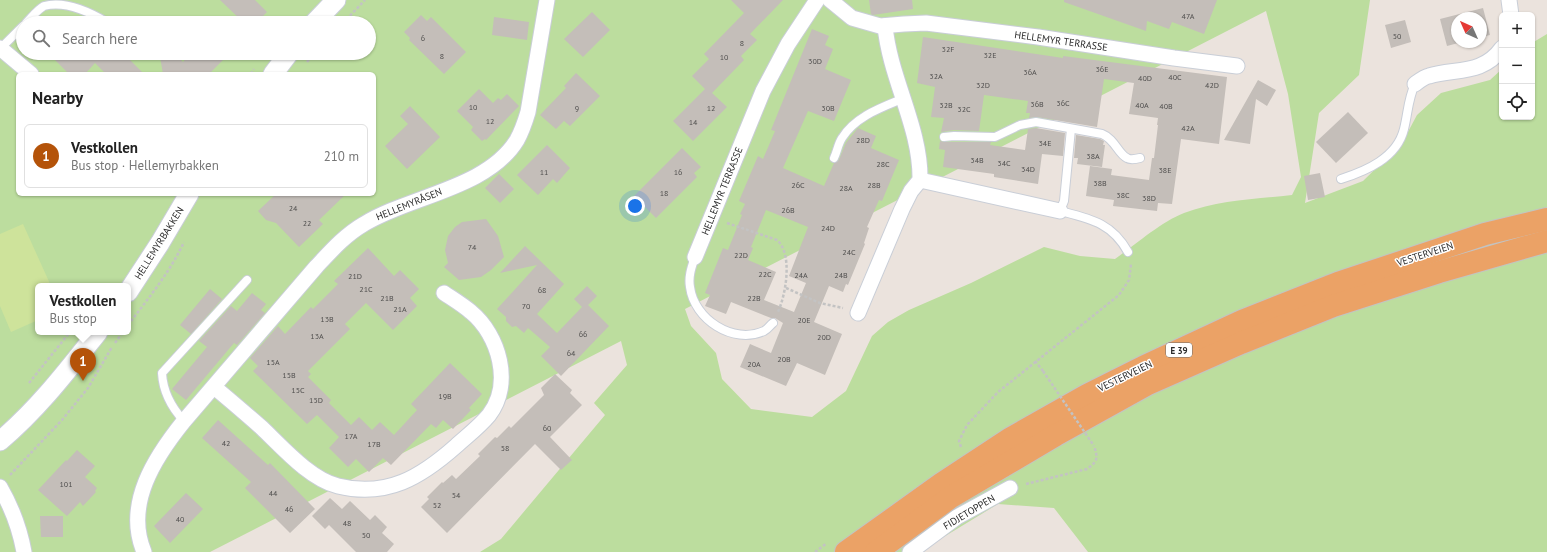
<!DOCTYPE html>
<html lang="en">
<head>
<meta charset="utf-8">
<style>
  body { margin:0; font-family:"PT Sans",sans-serif; background:#f2f2f2; color:#222 }
  .controls { position:absolute; right:12px; top:12px; display:grid; overflow:hidden; border-radius:6px; box-shadow:0 1px 3px #0004 }
  .controls button { width:36px; height:36px; display:grid; place-items:center; padding:0; border:0; border-bottom:1px solid #e0e0e0; background:#fff; color:#222; font:20px sans-serif }
  .compass { position:absolute; left:1451px; top:12px; width:36px; height:36px; border-radius:50%; background:#fff; box-shadow:0 1px 3px #0004; rotate:315deg }
  .you { position:absolute; left:635px; top:206px; width:14px; height:14px; margin:-10px; border:3px solid #fff; border-radius:50%; background:#1a73e8; box-shadow:0 0 0 6px #1a73e833 }
  .badge { display:grid; place-items:center; width:26px; height:26px; border-radius:50%; background:#b45309; color:#fff; font-size:13px; font-weight:700 }
  .pin { position:absolute; translate:-50% -33px; filter:drop-shadow(0 1px 2px #0008) }
  .pin::after { content:''; position:absolute; top:21px; width:14px; height:12px; background:inherit; clip-path:polygon(0 0,100% 0,50% 100%) }
  .popup { position:absolute; left:35px; top:283px; width:96px; height:52px; box-sizing:border-box; display:grid; place-content:center; border-radius:6px; background:#fff; filter:drop-shadow(0 1px 3px #0005); font-size:13px; white-space:nowrap; color:#767676 }
  .popup b { font-size:15px; color:#222 }
  .popup::after { content:''; position:absolute; left:50%; top:100%; margin-left:-8px; border:8px solid transparent; border-top-color:#fff }
  .list { margin:0; padding:0; list-style:none }
  h2 { display:flex; justify-content:space-between; align-items:center; height:52px; margin:0; padding:0 16px; font-size:17px }
  h2 small { font-size:13px; font-weight:400; color:#767676 }
  .list li { display:grid; grid-template-columns:26px 1fr auto; gap:12px; align-items:center; box-sizing:border-box; height:64px; margin:0 8px 8px; padding:0 8px; border:1px solid #e0e0e0; border-radius:6px }
  .list b { display:block; font-size:15px; white-space:nowrap }
  .list p { margin:0; font-size:13px; white-space:nowrap; color:#767676 }
  .list em { font-size:13px; font-style:normal; color:#767676 }
  .icon { flex:none; width:22px; height:22px; fill:none; stroke:currentColor; stroke-width:2; stroke-linecap:round; stroke-linejoin:round }
  .map { position:relative; flex:none; width:1547px; height:552px; overflow:hidden }
  .search { position:absolute; background:#fff; box-shadow:0 1px 3px #0004; left:16px; top:16px; width:360px; height:44px; display:flex; align-items:center; gap:10px; box-sizing:border-box; padding:0 14px; border-radius:22px; color:#767676; font-size:15px }
  .panel { position:absolute; background:#fff; box-shadow:0 1px 3px #0004; left:16px; top:72px; width:360px; height:124px; border-radius:6px }
  .map>svg:first-child { display:block }
  .green { fill:#bcdd9e; fill-rule:evenodd }
  .pitch { fill:#cee39b }
  .building { fill:#c4beb9; fill-rule:evenodd }
  .lines { fill:none; stroke-linecap:round; stroke-linejoin:round }
  .service-casing { stroke:#c9ced7; stroke-width:10 }
  .minor-casing { stroke:#c9ced7; stroke-width:17 }
  .tertiary-casing { stroke:#c9ced7; stroke-width:21 }
  .trunk-casing { stroke:#c3c3c3; stroke-width:24 }
  .path { stroke:#c3c3c3; stroke-width:2.5; stroke-dasharray:3 2; stroke-linecap:butt }
  .service { stroke:#fff; stroke-width:8 }
  .minor { stroke:#fff; stroke-width:15 }
  .tertiary { stroke:#fff; stroke-width:19 }
  .trunk { stroke:#eba266; stroke-width:22 }
  .path-bridge { stroke:#c3c3c3; stroke-width:2.5; stroke-dasharray:3 2; stroke-linecap:butt }
  .labels { text-anchor:middle; dominant-baseline:central; stroke-width:3; stroke-linejoin:round; paint-order:stroke }
  .number-label { font-size:8px; fill:#504f4e }
  .shield { fill:#fff; stroke:#6a6a6a; stroke-width:1 }
  .shield-label { font-size:9px; font-weight:bold; fill:#2a2a2a }
  .street-label { font-size:10px; fill:#2a2a2a; stroke:#fff }
</style>
</head>
<body>
<div class="map">
<svg width="1547" height="552" viewBox="0 0 1547 552">
  <rect width="100%" height="100%" fill="#ebe3dd"/>
  <!-- green -->
  <path class="green" d="M0,0H1370L1359,75L1319,113L1305,203L1363,181L1402,143L1417,115L1441,93L1490,80L1502,69V117H1532V43L1547,34V552H1088L1054,508L998,504L919,552H480L501,539L605,415L594,403L627,365L621,341L210,552H0ZM1266,11L1288,94L1301,177L1292,195C1256,199 1218,200 1184,213C1161,222 1135,245 1115,259L1080,256L1044,247L971,283L909,310L888,322L872,336L846,391L812,417L751,409L722,379L716,353L691,326L685,309ZM23,23H369V53H23ZM18,74H374V194H18ZM38,286H128V332H38Z"/>
  <!-- pitch -->
  <polygon class="pitch" points="23,224 51,286 38,286 38,320 11,332 0,306 0,234"/>
  <!-- building -->
  <g class="building">
    <polygon points="220,0 255,0 267,12 256,23 244,23"/>
    <polygon points="731,0 783,0 750,34 757,40 741,56 744,60 712,93 727,107 693,141 673,121 705,89 692,76 709,59 704,54 744,13"/>
    <polygon points="869,0 912,0 913,9 873,15 871,14"/>
    <polygon points="1064,0 1217,0 1204,34 1172,22 1169,29 1147,21 1146,31 1064,2"/>
    <polygon points="1483,8 1490,35 1481,37 1481,18 1457,18 1457,42 1462,42 1447,46 1440,19"/>
    <polygon points="592,12 610,30 583,57 564,39"/>
    <polygon points="421,15 427,21 431,17 466,52 444,74 409,40 410,38 404,32"/>
    <polygon points="494,17 529,22 527,40 492,35"/>
    <polygon points="1405,20 1411,42 1391,48 1385,25"/>
    <path d="M812,29L829,36L825,45L833,49L825,69L851,80L834,121L808,111L783,168L824,186L834,163L839,160L846,143L858,128L876,136L871,148L899,160L882,201L879,200L867,227L869,228L864,243L865,244L848,285L846,284L843,292L829,286L814,322L842,334L825,375L797,363L786,386L740,367L750,344L771,353L783,323L775,318H771L731,302L726,314L705,306L710,295L705,293L723,248L728,250L742,215L740,214L745,204L739,201L758,156L763,159L775,131L771,130ZM766,210L808,227L789,276L806,283L794,312L764,300L776,272L748,260L753,248L751,247Z"/>
    <polygon points="923,37 1063,58 1063,56 1227,77 1219,144 1181,139 1172,204 1158,203 1157,211 1113,206 1114,200 1086,196 1090,166 1112,169 1111,175 1149,180 1152,158 1154,158 1158,125 1157,125 1158,118 1129,114 1134,83 1104,79 1097,127 1037,117 1029,118 1030,113 1026,113 1028,101 984,95 979,131 954,130 941,132 944,118 931,117 935,87 917,83"/>
    <polygon points="48,53 123,53 144,74 106,74 95,63 85,74 69,74"/>
    <polygon points="191,53 230,53 209,74 163,74 160,57 176,55 183,62"/>
    <polygon points="576,73 600,96 570,126 564,121 556,129 540,115 566,88 564,86"/>
    <polygon points="1258,80 1276,90 1267,106 1256,99 1250,144 1224,140"/>
    <polygon points="479,89 493,103 498,98 501,100 507,94 519,106 486,140 485,139 482,141 471,130 473,127 457,111"/>
    <polygon points="410,106 440,137 407,169 385,146 408,124 400,116"/>
    <polygon points="1348,112 1368,133 1336,163 1316,142"/>
    <polygon points="1036,128 1065,133 1063,156 1042,154 1038,184 994,177 994,174 943,167 945,150 939,149 940,141 944,142 991,142 990,145 1025,150 1028,129"/>
    <polygon points="1076,135 1100,139 1104,141 1103,145 1105,145 1102,167 1077,164 1078,158 1074,158"/>
    <polygon points="547,145 570,168 557,183 553,179 538,195 517,175"/>
    <polygon points="682,148 701,167 694,173 697,177 656,218 634,196"/>
    <polygon points="1320,173 1325,197 1308,200 1304,176"/>
    <polygon points="499,174 514,189 500,203 485,188"/>
    <polygon points="276,194 346,194 319,220 323,224 299,247 276,223 266,220 258,211"/>
    <polygon points="486,219 498,236 504,257 491,270 481,277 459,280 444,267 448,263 445,250 448,236 455,227 462,222"/>
    <polygon points="525,246 564,284 537,314 557,333 582,307 574,299 587,286 597,296 588,305 609,326 561,376 541,356 550,347 528,328 524,333 516,326 512,327 506,321 506,317 497,309 537,265 500,273"/>
    <polygon points="368,248 394,276 400,270 419,289 410,298 417,306 393,330 366,303 345,324 350,329 308,371 311,374 308,377 331,400 329,403 351,425 359,417 372,430 380,422 394,435 417,410 411,404 450,363 482,394 469,408 471,410 453,429 443,420 436,428 431,424 391,465 383,458 369,472 356,459 348,467 329,448 339,437 317,415 307,424 253,371 258,366 250,358 278,326 285,334 311,307 313,309 338,284 334,281"/>
    <polygon points="210,289 222,299 191,334 180,325"/>
    <polygon points="252,293 266,304 261,310 265,313 237,345 234,343 186,400 172,389 207,347 199,341 231,306 237,311"/>
    <polygon points="555,374 572,390 570,393 582,405 550,437 572,460 561,470 535,444 447,533 421,507 429,499 427,497 442,482 443,483 452,475 456,479 480,456 478,454 495,437 497,438 509,426 511,428 544,395 541,388"/>
    <polygon points="218,420 268,465 270,463 315,509 290,533 245,488 251,482 202,438"/>
    <polygon points="77,450 95,466 85,477 97,488 95,491 96,492 83,506 80,502 67,516 38,490 66,460 67,461"/>
    <polygon points="186,493 203,509 170,543 154,526"/>
    <polygon points="330,498 342,509 350,501 370,520 375,515 387,527 382,533 394,544 387,552 356,552 329,525 325,529 312,516"/>
    <polygon points="40,516 63,516 63,537 41,537"/>
  </g>
  <g class="lines">
    <!-- service casing -->
    <g class="service-casing">
      <g id="service">
        <path d="M26,23C32,17 37,10 44,6C66,0 90,12 108,23"/>
        <polyline points="0,49 23,26"/>
        <path d="M1071,129L1064,201L1060,211C1091,219 1112,223 1128,252"/>
        <path d="M944,137L954,136L995,137L1020,125L1036,122L1102,134C1115,139 1118,154 1127,158C1130,160 1136,159 1140,158"/>
        <path d="M834,158C837,152 838,144 842,138C855,117 880,108 902,99"/>
        <path d="M1341,179C1366,171 1397,158 1404,129C1408,113 1408,99 1415,84"/>
        <path d="M695,257C692,266 688,276 690,287C694,319 733,345 764,331C768,329 770,325 773,323"/>
        <path d="M184,421C171,407 163,392 162,373L247,280"/>
      </g>
    </g>
    <!-- minor casing -->
    <g class="minor-casing">
      <g id="minor">
        <polyline points="830,0 852,18 880,26 904,24 926,23 1038,37 1174,58 1237,66"/>
        <polyline points="1509,0 1511,15"/>
        <polyline points="0,48 31,74"/>
        <path d="M1415,84C1419,81 1424,77 1429,76C1456,68 1483,75 1502,48"/>
        <polyline points="920,180 1060,211"/>
        <polyline points="695,257 763,91 788,44 817,0"/>
        <path d="M858,313L902,209L911,191L920,180C921,128 890,79 885,26"/>
        <path d="M214,387C230,400 246,414 262,428C283,448 310,479 338,486C387,498 421,477 456,446C467,436 479,427 489,415C513,384 499,335 471,312C463,305 453,299 444,293"/>
        <path d="M0,487C11,506 20,530 24,552"/>
        <path d="M144,552C124,504 155,457 184,421L316,267C331,251 345,235 364,224C409,196 487,189 517,140C522,131 525,122 528,112L547,0"/>
        <polyline points="910,552 957,517 1010,488"/>
      </g>
    </g>
    <!-- tertiary casing -->
    <g class="tertiary-casing">
      <g id="tertiary">
        <polyline points="314,23 336,0"/>
        <polyline points="273,74 289,53"/>
        <polyline points="128,292 160,243 189,194"/>
        <path d="M0,441C38,409 67,371 98,332"/>
      </g>
    </g>
    <!-- trunk casing -->
    <g class="trunk-casing">
      <g id="trunk">
        <polyline points="846,552 941,484 1011,438 1087,395 1143,367 1242,321 1338,283 1485,234 1547,219"/>
        <polyline points="876,552 951,497 1056,435 1148,384 1241,343 1333,306 1439,272 1547,241"/>
      </g>
    </g>
    <!-- path -->
    <g class="path">
      <polyline points="343,23 365,0"/>
      <polyline points="307,62 314,53"/>
      <polyline points="251,74 254,69"/>
      <path d="M727,223L777,240C793,254 786,294 778,312"/>
      <polyline points="786,288 820,303 843,308"/>
      <path d="M128,325C148,299 170,272 184,242"/>
      <polyline points="115,343 123,332"/>
      <polyline points="1035,361 1043,371"/>
      <polyline points="29,383 70,332"/>
      <polyline points="961,447 959,441 967,425 998,392 1119,295 1129,280 1131,264"/>
      <polyline points="10,475 62,420 88,388 112,347"/>
      <path d="M1026,484L1087,469C1098,461 1098,458 1094,446"/>
      <polyline points="815,552 827,543"/>
    </g>
    <!-- service -->
    <use href="#service" class="service"/>
    <!-- minor -->
    <use href="#minor" class="minor"/>
    <!-- tertiary -->
    <use href="#tertiary" class="tertiary"/>
    <!-- trunk -->
    <use href="#trunk" class="trunk"/>
    <!-- path-bridge -->
    <polyline class="path-bridge" points="1043,371 1094,446"/>
  </g>
  <g class="labels">
    <!-- number labels -->
    <g class="number-label">
      <text x="1188" y="16">47A</text>
      <text x="1397" y="36">50</text>
      <text x="423" y="38">6</text>
      <text x="742" y="43">8</text>
      <text x="948" y="49">32F</text>
      <text x="990" y="55">32E</text>
      <text x="442" y="56">8</text>
      <text x="724" y="57">10</text>
      <text x="815" y="61">30D</text>
      <text x="1102" y="69">36E</text>
      <text x="1030" y="72">36A</text>
      <text x="936" y="76">32A</text>
      <text x="1175" y="77">40C</text>
      <text x="1145" y="78">40D</text>
      <text x="983" y="85">32D</text>
      <text x="1212" y="85">42D</text>
      <text x="1063" y="103">36C</text>
      <text x="1037" y="104">36B</text>
      <text x="946" y="105">32B</text>
      <text x="1142" y="105">40A</text>
      <text x="1166" y="106">40B</text>
      <text x="473" y="107">10</text>
      <text x="577" y="108">9</text>
      <text x="711" y="108">12</text>
      <text x="828" y="108">30B</text>
      <text x="964" y="109">32C</text>
      <text x="490" y="121">12</text>
      <text x="693" y="122">14</text>
      <text x="1188" y="128">42A</text>
      <text x="863" y="140">28D</text>
      <text x="1045" y="143">34E</text>
      <text x="1093" y="156">38A</text>
      <text x="977" y="160">34B</text>
      <text x="1004" y="163">34C</text>
      <text x="883" y="164">28C</text>
      <text x="1028" y="169">34D</text>
      <text x="1165" y="170">38E</text>
      <text x="544" y="172">11</text>
      <text x="678" y="172">16</text>
      <text x="1100" y="183">38B</text>
      <text x="798" y="185">26C</text>
      <text x="874" y="185">28B</text>
      <text x="846" y="188">28A</text>
      <text x="664" y="193">18</text>
      <text x="1123" y="195">38C</text>
      <text x="1149" y="198">38D</text>
      <text x="293" y="208">24</text>
      <text x="788" y="210">26B</text>
      <text x="307" y="223">22</text>
      <text x="828" y="228">24D</text>
      <text x="472" y="247">74</text>
      <text x="849" y="252">24C</text>
      <text x="741" y="255">22D</text>
      <text x="765" y="274">22C</text>
      <text x="801" y="275">24A</text>
      <text x="841" y="275">24B</text>
      <text x="355" y="276">21D</text>
      <text x="366" y="289">21C</text>
      <text x="542" y="290">68</text>
      <text x="387" y="298">21B</text>
      <text x="754" y="298">22B</text>
      <text x="526" y="306">70</text>
      <text x="400" y="309">21A</text>
      <text x="327" y="319">13B</text>
      <text x="804" y="320">20E</text>
      <text x="583" y="334">66</text>
      <text x="317" y="336">13A</text>
      <text x="824" y="337">20D</text>
      <text x="571" y="353">64</text>
      <text x="784" y="359">20B</text>
      <text x="273" y="362">15A</text>
      <text x="754" y="364">20A</text>
      <text x="289" y="375">15B</text>
      <text x="298" y="390">15C</text>
      <text x="445" y="396">19B</text>
      <text x="316" y="400">15D</text>
      <text x="547" y="428">60</text>
      <text x="351" y="436">17A</text>
      <text x="226" y="443">42</text>
      <text x="374" y="444">17B</text>
      <text x="505" y="448">58</text>
      <text x="66" y="484">101</text>
      <text x="273" y="493">44</text>
      <text x="456" y="495">54</text>
      <text x="437" y="505">52</text>
      <text x="289" y="509">46</text>
      <text x="180" y="519">40</text>
      <text x="347" y="523">48</text>
      <text x="366" y="535">50</text>
    </g>
    <!-- shield labels -->
    <rect class="shield" x="1166" y="343" width="26" height="14" rx="3"/>
    <g class="shield-label">
      <text x="1179" y="350">E 39</text>
    </g>
    <!-- street labels -->
    <g class="street-label">
      <text transform="translate(1061 41) rotate(8)">HELLEMYR TERRASSE</text>
      <text transform="translate(722 191) rotate(-68)">HELLEMYR TERRASSE</text>
      <text transform="translate(409 204) rotate(-22)">HELLEMYRÅSEN</text>
      <text transform="translate(159 243) rotate(-58)">HELLEMYRBAKKEN</text>
      <text transform="translate(1425 254) rotate(-18)">VESTERVEIEN</text>
      <text transform="translate(1125 376) rotate(-26)">VESTERVEIEN</text>
      <text transform="translate(969 512) rotate(-31)">FIDJETOPPEN</text>
    </g>
  </g>
</svg>
<div class="controls">
<button>+</button>
<button>−</button>
<button><svg class="icon" aria-label="locate" viewBox="0 0 24 24"><circle cx="12" cy="12" r="6"/><path d="M12 2v4M12 18v4M2 12h4M18 12h4"/></svg></button>
</div>
<svg class="compass" viewBox="-18 -18 36 36"><path d="M0-13l5 13h-10z" fill="#e53935"/><path d="M0 13l5-13h-10z" fill="#767676"/></svg>
<div class="you"></div>
<div class="pin badge" style="left:83px;top:381px">1</div>
<div class="popup"><b>Vestkollen</b>Bus stop</div>
<div class="search"><svg class="icon" aria-label="search" viewBox="0 0 24 24"><circle cx="10" cy="10" r="6"/><path d="M15 15l6 6"/></svg>Search here</div>
<section class="panel">
<h2>Nearby<small></small></h2>
<ul class="list">
<li><span class="badge">1</span><div><b>Vestkollen</b><p>Bus stop · Hellemyrbakken</p></div><em>210 m</em></li>
</ul>
</section>
</div>
</body>
</html>
